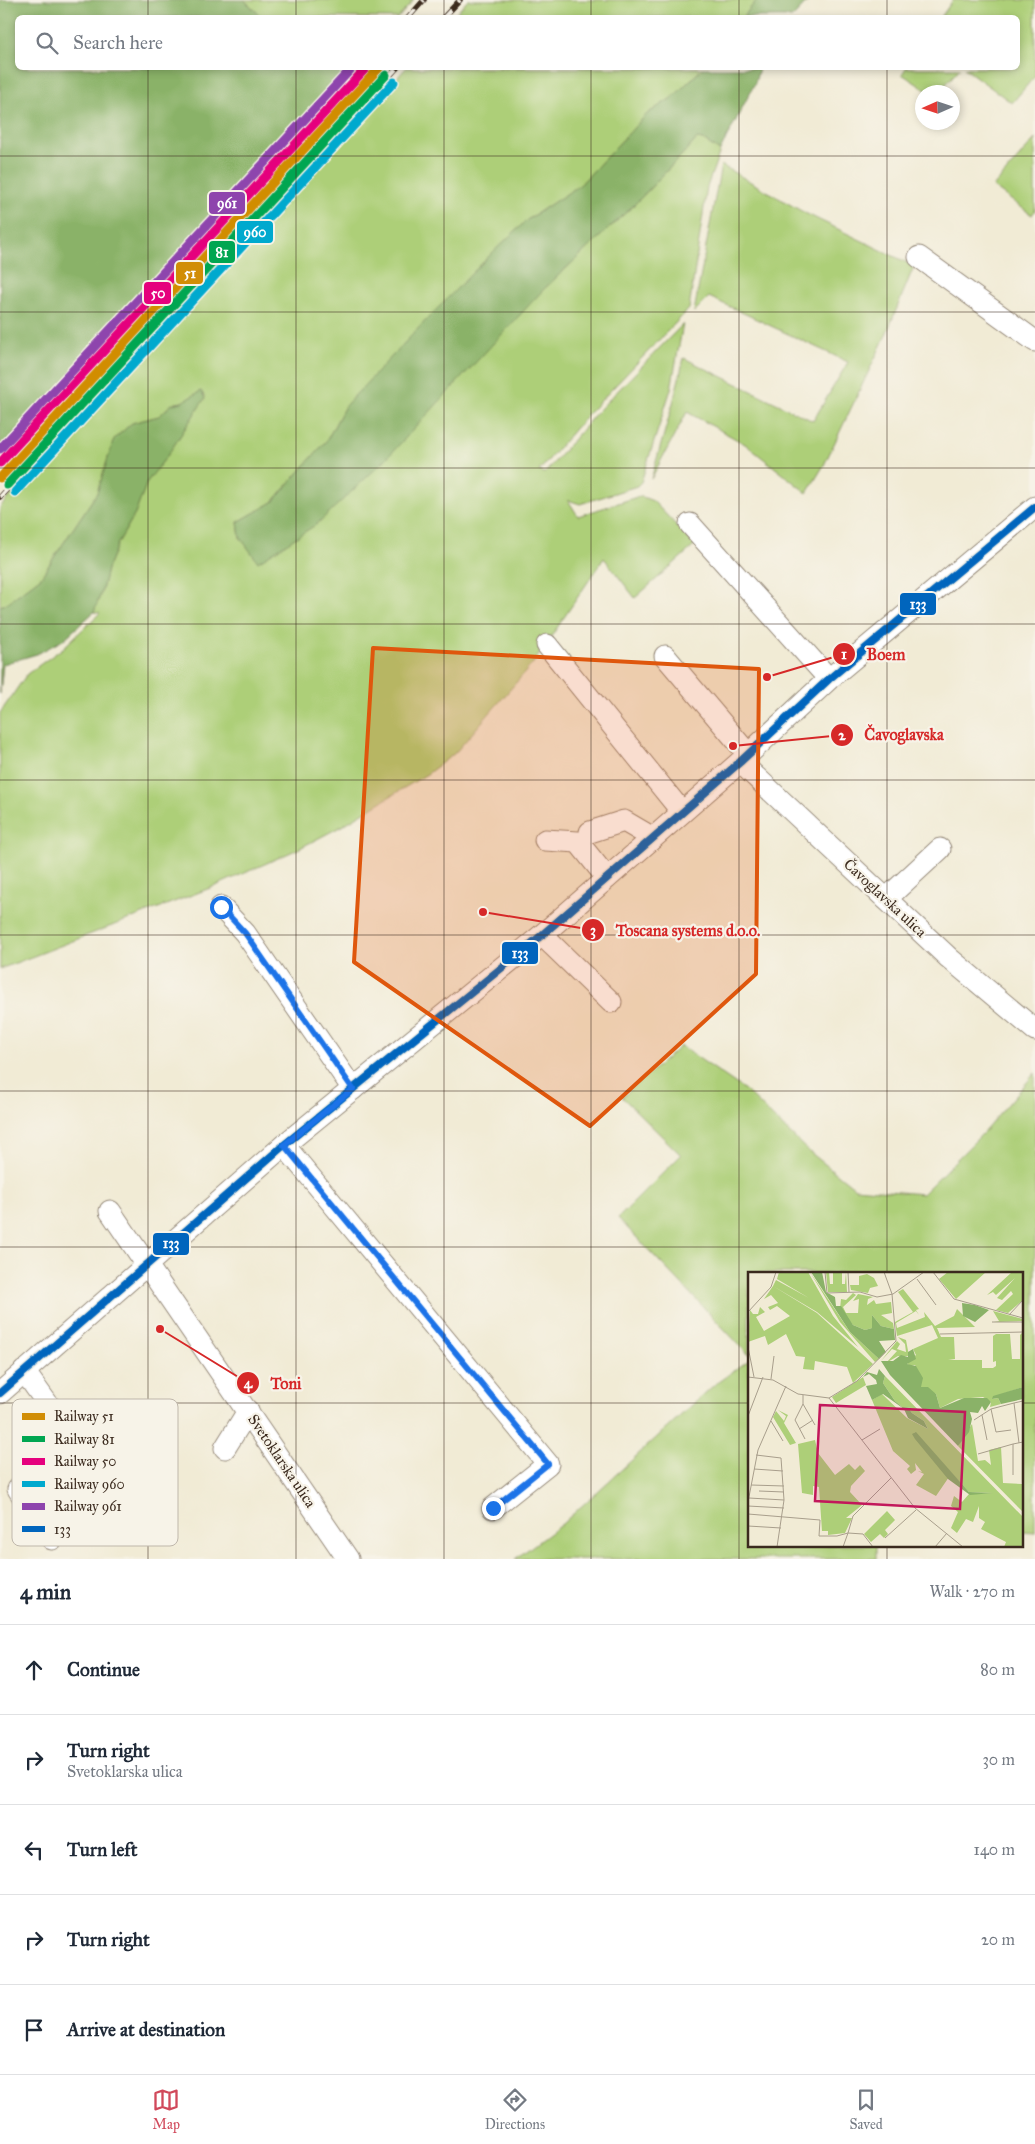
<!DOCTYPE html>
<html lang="en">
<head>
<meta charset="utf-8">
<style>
  body { margin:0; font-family:"IM FELL Great Primer",serif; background:#f6f6f7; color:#1f2937 }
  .compass { position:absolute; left:915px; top:85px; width:45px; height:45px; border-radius:50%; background:#fff; box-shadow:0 2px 8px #0003; rotate:267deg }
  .stop { position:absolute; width:15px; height:15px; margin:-11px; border:4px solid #1a73e8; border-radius:50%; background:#fff }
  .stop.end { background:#1a73e8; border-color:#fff; box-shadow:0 1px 5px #0008 }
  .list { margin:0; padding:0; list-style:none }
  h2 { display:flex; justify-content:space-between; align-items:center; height:65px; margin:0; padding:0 20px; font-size:21px }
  h2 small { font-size:16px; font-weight:400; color:#747a83 }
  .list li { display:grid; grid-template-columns:32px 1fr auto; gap:15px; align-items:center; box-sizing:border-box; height:90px; padding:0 20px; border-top:1px solid #e0e1e3 }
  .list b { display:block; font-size:19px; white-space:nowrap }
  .list p { margin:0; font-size:16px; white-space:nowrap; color:#747a83 }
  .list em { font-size:16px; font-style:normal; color:#747a83 }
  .icon { flex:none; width:28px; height:28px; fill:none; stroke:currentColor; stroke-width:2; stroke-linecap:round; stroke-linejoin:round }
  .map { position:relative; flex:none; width:1035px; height:1559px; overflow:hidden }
  .search { position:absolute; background:#fff; box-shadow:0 2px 8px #0003; left:15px; right:15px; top:15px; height:55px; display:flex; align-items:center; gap:12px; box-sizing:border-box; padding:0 18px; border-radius:8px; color:#747a83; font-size:19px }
  .sheet { height:515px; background:#fff }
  nav { display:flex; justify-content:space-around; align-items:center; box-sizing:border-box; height:70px; border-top:1px solid #e0e1e3; background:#fff; font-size:14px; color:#747a83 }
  nav a { display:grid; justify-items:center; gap:2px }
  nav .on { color:#d1495b }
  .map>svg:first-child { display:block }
  .green { fill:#adcf78; stroke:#747c4b }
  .forest { fill:#8ab268; stroke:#626e43 }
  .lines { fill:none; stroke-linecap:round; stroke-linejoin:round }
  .minor-casing { stroke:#968a7a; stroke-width:23 }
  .minor { stroke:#fff; stroke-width:21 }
  .rail-casing { stroke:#3b2a1e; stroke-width:5.5 }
  .rail { stroke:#f7f3e8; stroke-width:4; stroke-dasharray:11; stroke-linecap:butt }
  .bus-1-casing { stroke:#f7f3e8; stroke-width:11 }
  .bus-1 { stroke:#0065bd; stroke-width:8 }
  .rail-1-casing { stroke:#f7f3e8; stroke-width:12 }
  .rail-2-casing { stroke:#f7f3e8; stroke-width:12 }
  .rail-3-casing { stroke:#f7f3e8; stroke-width:12 }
  .rail-4-casing { stroke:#f7f3e8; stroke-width:12 }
  .rail-5-casing { stroke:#f7f3e8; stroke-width:12 }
  .rail-1 { stroke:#d18d06; stroke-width:9 }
  .rail-2 { stroke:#00a651; stroke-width:9 }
  .rail-3 { stroke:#e5007d; stroke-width:9 }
  .rail-4 { stroke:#00a9ce; stroke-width:9 }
  .rail-5 { stroke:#8e44ad; stroke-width:9 }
  .route { stroke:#1a73e8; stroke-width:6 }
  .marked { fill:#df570d; fill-opacity:0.2; stroke:#df570d; stroke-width:4; stroke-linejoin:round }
  .grid { fill:none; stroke:#3b2a1e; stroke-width:1; stroke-opacity:0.55 }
  .labels { text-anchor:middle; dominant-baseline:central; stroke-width:4.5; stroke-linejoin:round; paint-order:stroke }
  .street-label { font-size:15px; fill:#3b2a1e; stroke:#f7f3e8 }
  .inset-road { fill:none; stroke:#a89e8c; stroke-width:1 }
  .view { fill:#c2185b; fill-opacity:0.15; stroke:#c2185b; stroke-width:2.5 }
  .inset-edge { fill:none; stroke:#3b2a1e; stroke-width:2.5 }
  .key { fill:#f7f3e8; stroke:#bfb7ab; stroke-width:1 }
  .key-label { font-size:14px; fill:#3b2a1e }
  .leader { fill:none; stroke:#d62828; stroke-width:2 }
  .callout-dot { fill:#d62828; stroke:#f7f3e8; stroke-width:2 }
  .mark-label { font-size:15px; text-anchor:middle; font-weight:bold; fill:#fff }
  .callout-label { font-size:16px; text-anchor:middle; font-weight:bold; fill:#d62828; stroke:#f7f3e8; stroke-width:4.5; stroke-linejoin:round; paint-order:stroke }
  .line-badge { stroke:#f7f3e8; stroke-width:2 }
  .badge-label { font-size:14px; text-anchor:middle; font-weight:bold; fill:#fff }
</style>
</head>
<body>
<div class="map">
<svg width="1035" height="1559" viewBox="0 0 1035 1559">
  <rect width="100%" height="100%" fill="#f7f3e8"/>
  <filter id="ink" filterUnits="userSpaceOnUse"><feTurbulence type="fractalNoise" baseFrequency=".02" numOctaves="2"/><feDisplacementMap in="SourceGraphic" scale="10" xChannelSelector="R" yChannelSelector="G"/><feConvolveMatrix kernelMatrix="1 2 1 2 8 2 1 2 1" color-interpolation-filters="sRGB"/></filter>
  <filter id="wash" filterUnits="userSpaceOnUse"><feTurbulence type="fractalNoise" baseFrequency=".0096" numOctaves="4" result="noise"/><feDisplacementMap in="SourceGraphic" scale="20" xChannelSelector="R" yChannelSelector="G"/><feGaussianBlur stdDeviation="1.12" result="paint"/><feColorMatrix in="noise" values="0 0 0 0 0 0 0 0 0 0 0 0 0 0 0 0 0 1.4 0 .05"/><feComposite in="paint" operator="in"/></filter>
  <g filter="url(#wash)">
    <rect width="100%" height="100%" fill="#f1ebd5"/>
    <!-- green -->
    <g class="green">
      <polygon points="244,0 414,0 398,18 262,17"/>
      <polygon points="468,0 757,0 743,17 452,18"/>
      <polygon points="953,0 1035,0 1035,76 1012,103 964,68 1018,68 1018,18 941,17"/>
      <polygon points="406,68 703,68 673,97 647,114 580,185 527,220 345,406 327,440 273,502 238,522 240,538 544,289 637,202 697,139 703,140 720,151 707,187 689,309 586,416 539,471 545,473 598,411 683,324 671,389 641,482 637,486 580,504 568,500 578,516 640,496 653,501 695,545 635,598 604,558 534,662 455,753 427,774 340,827 298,849 218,885 0,969 0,713 27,674 63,648 100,613 94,612 102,590 107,569 118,543 135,514 147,481 167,456 205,397 201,391 182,402 172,404 159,416 132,423 114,439 97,493 41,577 6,604 0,606 0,507"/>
      <polygon points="906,68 960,68 939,92 929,92 902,74"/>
      <polygon points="1035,139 1035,210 1032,215 993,187"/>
      <polygon points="721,165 805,213 914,266 886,335 824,465 807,493 745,444 687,412 651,479 673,403 684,358 813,421 848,362 709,297 694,312"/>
      <polygon points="681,1046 745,1090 806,1149 855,1188 922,1194 983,1133 1035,1073 1035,1532 1021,1531 1021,1273 749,1273 749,1355 618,1218 681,1155 622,1097"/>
      <polygon points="749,1360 749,1545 876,1545 876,1559 515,1559 562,1524 714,1385"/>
    </g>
    <!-- forest -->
    <g class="forest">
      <polygon points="0,0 244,0 262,17 18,18 18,68 355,68 0,449"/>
      <polygon points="757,0 809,0 793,17 743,17"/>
      <polygon points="703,68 759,68 755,83 720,151 703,140 697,139 637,202 544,289 385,460 317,524 258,562 240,537 238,522 273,502 327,440 345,406 429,317 495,250 527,220 580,185 647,114 673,97"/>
      <polygon points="201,391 205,398 167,456 147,482 135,514 118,543 107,569 102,590 94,612 63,640 37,654 3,664 0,694 0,606 6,604 41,577 97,493 114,439 132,423 159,416 172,404 182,402"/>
    </g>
  </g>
  <g filter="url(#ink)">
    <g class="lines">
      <!-- minor casing -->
      <g class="minor-casing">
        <g id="minor">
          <polyline points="919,257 1035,341"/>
          <polyline points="690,524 829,679"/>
          <polyline points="547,645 682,812"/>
          <polyline points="665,656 748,754"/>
          <polyline points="740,762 949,958 1035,1030"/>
          <polyline points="590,832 624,821 653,838"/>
          <polyline points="545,840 578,842 607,878"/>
          <polyline points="886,899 940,849"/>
          <polyline points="221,907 245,933 353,1089"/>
          <polyline points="542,935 611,1002"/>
          <polyline points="284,1145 548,1464 493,1508"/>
          <polyline points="110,1211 348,1559"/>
          <polyline points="24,1371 75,1442 18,1489 52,1539"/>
          <polyline points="0,1393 284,1145 542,935 740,762 829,679 1035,507"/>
          <path d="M75,1442L121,1493C138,1498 149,1483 162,1473"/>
          <polyline points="225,1448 248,1411"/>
        </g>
      </g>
      <!-- minor -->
      <use href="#minor" class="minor"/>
      <!-- rail casing -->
      <g class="rail-casing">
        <g id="rail">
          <polyline points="408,18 424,0"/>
          <polyline points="443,18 460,0"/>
          <polyline points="0,460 362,68"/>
          <polyline points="0,497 397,68"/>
        </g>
      </g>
      <!-- rail -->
      <use href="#rail" class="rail"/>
      <!-- bus-1 casing -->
      <g class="bus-1-casing">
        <polyline id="bus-1" points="0,1393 284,1145 542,935 740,762 829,679 1035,507"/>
      </g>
      <!-- bus-1 -->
      <use href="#bus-1" class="bus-1"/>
      <!-- rail-1 casing -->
      <g class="rail-1-casing">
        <polyline id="rail-1" points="0,478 379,68"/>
      </g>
      <!-- rail-2 casing -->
      <g class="rail-2-casing">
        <polyline id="rail-2" points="7,485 386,75"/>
      </g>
      <!-- rail-3 casing -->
      <g class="rail-3-casing">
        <polyline id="rail-3" points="0,463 366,68"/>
      </g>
      <!-- rail-4 casing -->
      <g class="rail-4-casing">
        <polyline id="rail-4" points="15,492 394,82"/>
      </g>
      <!-- rail-5 casing -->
      <g class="rail-5-casing">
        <polyline id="rail-5" points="0,449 352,68"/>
      </g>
      <!-- rail-1 -->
      <use href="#rail-1" class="rail-1"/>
      <!-- rail-2 -->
      <use href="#rail-2" class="rail-2"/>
      <!-- rail-3 -->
      <use href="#rail-3" class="rail-3"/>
      <!-- rail-4 -->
      <use href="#rail-4" class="rail-4"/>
      <!-- rail-5 -->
      <use href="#rail-5" class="rail-5"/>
    </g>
  </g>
  <g class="lines" filter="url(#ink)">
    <!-- route -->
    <polyline class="route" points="221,907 245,933 353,1089 284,1145 548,1464 493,1508"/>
  </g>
  <!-- marked area -->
  <path class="marked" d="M373,648L759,669L756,974L590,1126L354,962Z"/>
  <!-- grid -->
  <path class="grid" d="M148,0V18M296,0V18M444,0V18M591,0V18M739,0V18M887,0V18M148,68V1559M296,68V1559M444,68V1559M591,68V1559M739,68V1559M887,68V1273M0,156H1035M0,312H1035M0,468H1035M0,624H1035M0,780H1035M0,935H1035M0,1091H1035M0,1247H1035M0,1403H749M1021,1403H1035M887,1545V1559"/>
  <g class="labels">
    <!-- street labels -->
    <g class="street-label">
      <text transform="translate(885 898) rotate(43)">Čavoglavska ulica</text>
      <text transform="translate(282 1461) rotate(56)">Svetoklarska ulica</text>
    </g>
  </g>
  <!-- overview -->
  <g transform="translate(748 1272)">
    <rect width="275" height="275" fill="#f1ebd5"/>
    <path d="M31,0H60L85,44L110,75L69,40L25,14L28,8L61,26L29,7ZM62,0L102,60L131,87L127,90L92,50ZM78,0H81L82,12H85V0H94V12H97L98,0L99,20H80ZM200,0H238L208,27L191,7ZM264,0H275V28L260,41L248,38L265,22L263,19L254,28L249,26L267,6L248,23L245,20L239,23ZM119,2L126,6L130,14L122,16L120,21L103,18L102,13H111V4ZM25,14L69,41L125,92L105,111L99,95L67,89L66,98L55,97L57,85L48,84L38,62L20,73L17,64L0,70L2,38L5,42H10L12,35L17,40L8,45L16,59L42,44L29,34L22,38L20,35L30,31L23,23L16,27ZM155,17L171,37L168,38L171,43L168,39L148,51L149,56L177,45L176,40L187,54L206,44L209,37L227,55L189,56L193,65H206L207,87L200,88H234V96H245L248,94V89L245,90V64L248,62H262L264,87H272V63L274,61L275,115L248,124L244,127L250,126L253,132L242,135L243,130L235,125L210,127L192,136L188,122L173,115L172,103L167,93L161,94L159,90L168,83L165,77L190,66L184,53L149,64L147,50L165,40L150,20ZM105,21L108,23L95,35L98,41H110L111,27L105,29L110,22L125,25L120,27L119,33L126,28L128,32L143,30L144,41L133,43L145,51L146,57L133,54L124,43V56L117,58L105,53L92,37L93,27L98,28ZM245,39L275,47V49L252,50L246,49H251ZM150,65L158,68L161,84H150L138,91L149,79L144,77L133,89L149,69L152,72L149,77L158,80L157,72ZM137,104L275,245V275H256L258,270L233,257L237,250L231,246V234L225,250L218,247L209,261L203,256L210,240L203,234L206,224L214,230L221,222L245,221L221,220L166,160L201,205L188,224L168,213L176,202L170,199L174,200L167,191L168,198L163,202L159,197L162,194L145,179L124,128L134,122L159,146L180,157L176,149L164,141L161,137L165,136L154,135L147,129L135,111ZM115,105L118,113L88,131L84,125ZM30,138L40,143L36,151L48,171L42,173L25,145L28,139L36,149L38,144ZM224,152L230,189L237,188L243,193L241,178L253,175L255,211L274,212L273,172L275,240L210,174ZM67,168L70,181L87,203L101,192L107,198L112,193L117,199L103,214L102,220L114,233L98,246H104L97,261L80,263V259H74L71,215L65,214V223L54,221L50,172ZM139,239L147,248L137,258L140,262L136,266L132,262L123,270L116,262Z" fill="#adcf78"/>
    <path d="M63,0H74L78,20L87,25L88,34H93L105,53L117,58L124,56V43L133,54L146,57L147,68L131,69L138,80L131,87L102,60ZM214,31L227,33L241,38L227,50L215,44ZM165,77L168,87L159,92L168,94L175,106L173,115H180L188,122L192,136L216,126H239L243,130L237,139L234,134L230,141L222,140L224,147L221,160L210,174L142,103L133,89H145L153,83L160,85V80ZM131,97L137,104L135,111L147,129L154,135L165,136L161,137L164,141L176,149L180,157L160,146L156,137L135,122L124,128L118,114L129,112L128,108L121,102L115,105L119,100L129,103ZM275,115V127L253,132L250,126L244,127L245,124ZM168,160L221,220L245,221L222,223L200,207L167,167L164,162Z" fill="#8ab268"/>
    <path class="inset-road" d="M77,0L79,21L112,20L129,25L145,22L176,0M100,0L101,20M185,0L206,27L275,46M169,7L188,33M0,40L23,15L28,0M261,43L275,28M244,50H275M192,62L275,60M0,75L6,105M0,105L25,108L50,122L81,126L109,109L148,69L144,22L136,0M23,107L26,84M55,123V132L47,148L57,167M81,126L167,236L215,275M55,132L67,153M234,143L239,168M0,144L15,105M226,148L243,137M23,149L35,169M51,157L65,148M263,158L248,160L243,137L266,131M114,168L132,157M271,171L266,131L275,129M230,182L265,172M8,183L33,186L36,228L29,275M6,197L35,199M265,203V172L275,170M3,213L36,214M11,219L36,220M1,226L36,228M0,230L10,178L38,114M0,234L36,236M0,242L72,248L71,264H89L100,261L105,244L143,206M0,254L33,256M137,266L168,238M95,275L100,261L115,262L125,275M187,275L199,261"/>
    <path class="view" d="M72,133L217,140L212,237L67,229Z"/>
    <rect width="275" height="275" class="inset-edge"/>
  </g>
  <!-- legend -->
  <rect x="12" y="1399" width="166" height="147" rx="8" class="key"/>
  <rect x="22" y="1413" width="23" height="7" fill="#d18d06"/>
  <rect x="22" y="1436" width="23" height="6" fill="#00a651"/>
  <rect x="22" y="1458" width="23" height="7" fill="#e5007d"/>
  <rect x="22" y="1481" width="23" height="6" fill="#00a9ce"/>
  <rect x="22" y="1503" width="23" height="7" fill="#8e44ad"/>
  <rect x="22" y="1526" width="23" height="6" fill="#0065bd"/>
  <g class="key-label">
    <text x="54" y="1421">Railway 51</text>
    <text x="54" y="1444">Railway 81</text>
    <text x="54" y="1466">Railway 50</text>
    <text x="54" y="1489">Railway 960</text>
    <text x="54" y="1511">Railway 961</text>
    <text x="54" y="1534">133</text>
  </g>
  <!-- callouts -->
  <path class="leader" d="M767 677L844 654M733 746L842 735M483 912L593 930M160 1329L248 1383"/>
  <g class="callout-dot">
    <circle cx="767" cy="677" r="5"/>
    <circle cx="733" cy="746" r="5"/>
    <circle cx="483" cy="912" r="5"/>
    <circle cx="160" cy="1329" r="5"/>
    <circle cx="844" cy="654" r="12"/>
    <circle cx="842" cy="735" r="12"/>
    <circle cx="593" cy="930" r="12"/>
    <circle cx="248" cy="1383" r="12"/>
  </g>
  <g class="mark-label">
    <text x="844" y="659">1</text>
    <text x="842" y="740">2</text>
    <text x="593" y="935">3</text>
    <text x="248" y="1388">4</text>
  </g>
  <g class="callout-label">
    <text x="886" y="660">Boem</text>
    <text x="904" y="740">Čavoglavska</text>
    <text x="688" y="936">Toscana systems d.o.o.</text>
    <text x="286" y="1389">Toni</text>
  </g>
  <g class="line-badge">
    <rect x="208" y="191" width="38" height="24" rx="5" fill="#8e44ad"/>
    <rect x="236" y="220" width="38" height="24" rx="5" fill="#00a9ce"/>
    <rect x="208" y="240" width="28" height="24" rx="5" fill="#00a651"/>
    <rect x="175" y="261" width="29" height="24" rx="5" fill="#d18d06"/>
    <rect x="143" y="281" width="29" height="24" rx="5" fill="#e5007d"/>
    <rect x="899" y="592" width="38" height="24" rx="5" fill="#0065bd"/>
    <rect x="501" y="941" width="38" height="24" rx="5" fill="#0065bd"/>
    <rect x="152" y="1232" width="38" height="24" rx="5" fill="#0065bd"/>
  </g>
  <g class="badge-label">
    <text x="227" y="208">961</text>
    <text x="255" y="237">960</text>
    <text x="222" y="257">81</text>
    <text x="190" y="278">51</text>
    <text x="158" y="298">50</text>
    <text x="918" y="609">133</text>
    <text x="520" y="958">133</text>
    <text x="171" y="1248">133</text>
  </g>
</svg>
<svg class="compass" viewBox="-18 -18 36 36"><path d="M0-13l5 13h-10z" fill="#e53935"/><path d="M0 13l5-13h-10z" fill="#747a83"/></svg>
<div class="stop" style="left:221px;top:907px"></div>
<div class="stop end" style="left:493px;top:1508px"></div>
<div class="search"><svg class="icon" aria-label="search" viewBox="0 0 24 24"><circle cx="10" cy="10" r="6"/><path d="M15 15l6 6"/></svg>Search here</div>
</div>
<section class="sheet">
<h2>4 min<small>Walk · 270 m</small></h2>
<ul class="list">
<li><svg class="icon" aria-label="ahead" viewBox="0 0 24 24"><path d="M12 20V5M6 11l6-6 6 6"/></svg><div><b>Continue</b></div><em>80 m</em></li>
<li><svg class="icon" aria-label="right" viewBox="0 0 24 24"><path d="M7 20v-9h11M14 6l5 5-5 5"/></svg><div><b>Turn right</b><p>Svetoklarska ulica</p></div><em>30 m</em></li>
<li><svg class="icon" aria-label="left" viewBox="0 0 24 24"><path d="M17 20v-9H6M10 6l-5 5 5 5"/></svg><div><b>Turn left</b></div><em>140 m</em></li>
<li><svg class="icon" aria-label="right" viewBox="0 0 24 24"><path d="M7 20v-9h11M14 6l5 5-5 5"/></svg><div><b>Turn right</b></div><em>20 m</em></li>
<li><svg class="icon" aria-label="arrive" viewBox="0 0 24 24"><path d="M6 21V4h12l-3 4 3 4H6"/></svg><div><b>Arrive at destination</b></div></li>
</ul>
</section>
<nav>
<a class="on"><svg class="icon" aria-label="map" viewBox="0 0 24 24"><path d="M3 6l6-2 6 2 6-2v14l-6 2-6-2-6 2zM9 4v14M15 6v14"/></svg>Map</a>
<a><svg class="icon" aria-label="directions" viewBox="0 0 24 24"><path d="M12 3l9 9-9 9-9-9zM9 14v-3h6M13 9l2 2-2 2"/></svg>Directions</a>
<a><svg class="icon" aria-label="saved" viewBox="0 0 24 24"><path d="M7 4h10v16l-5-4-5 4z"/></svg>Saved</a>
</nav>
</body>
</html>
